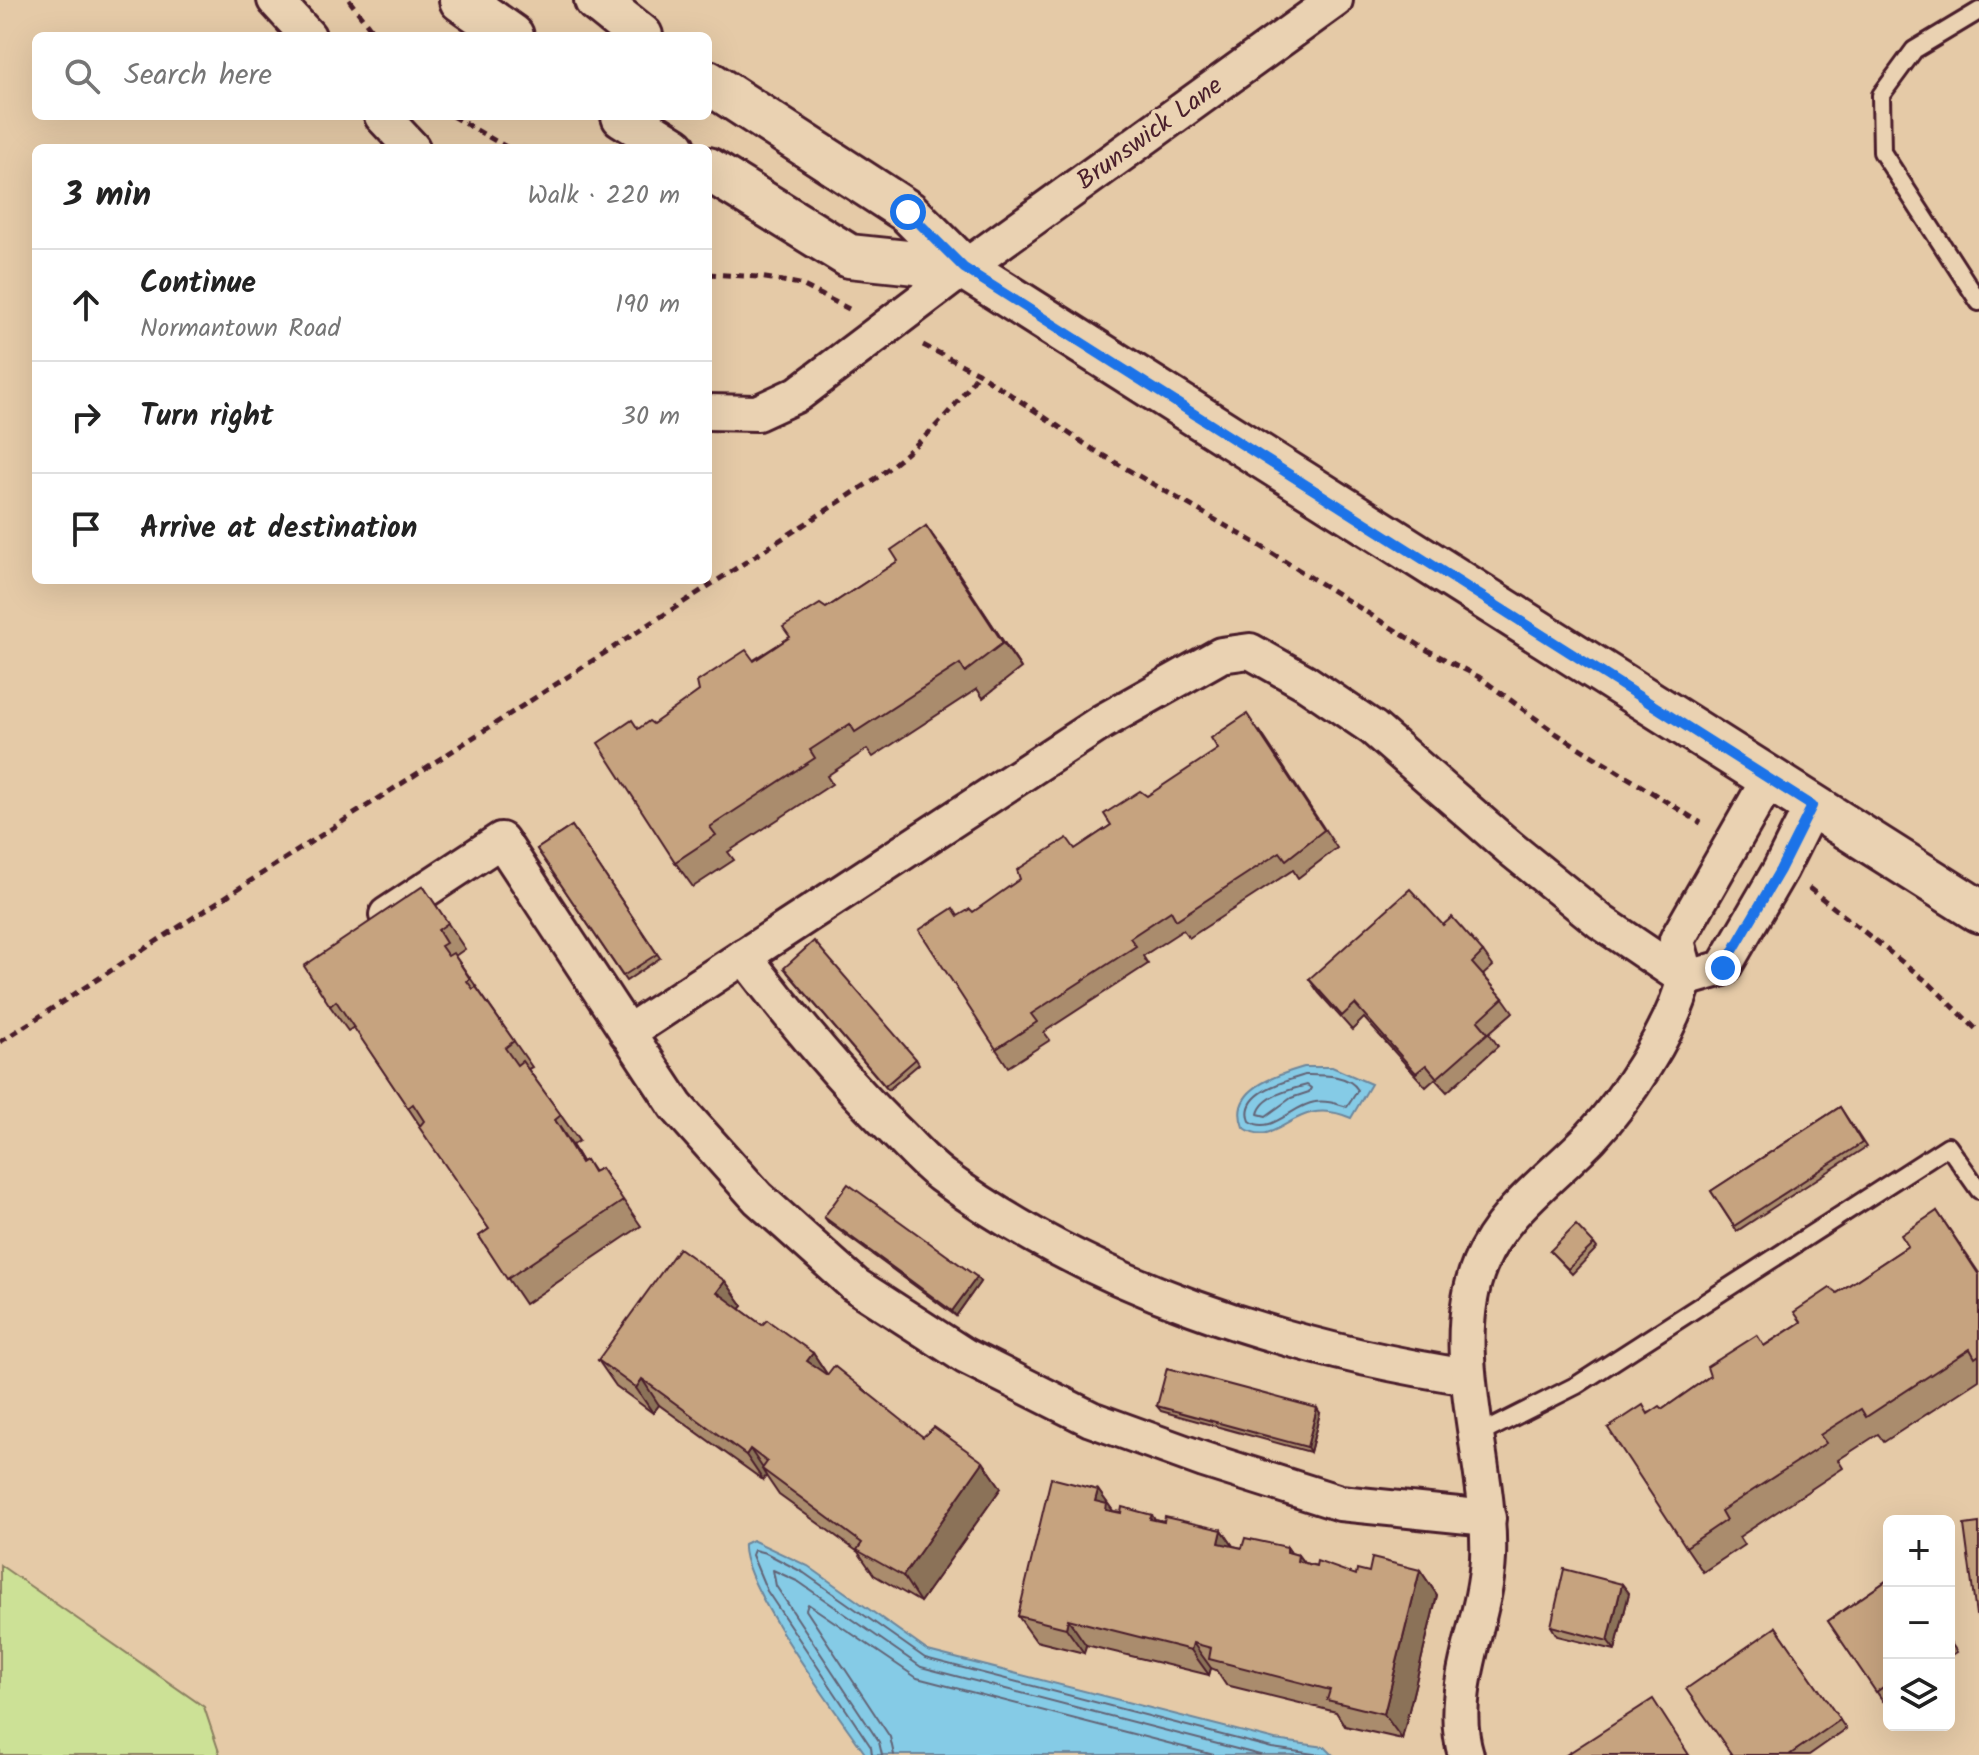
<!DOCTYPE html>
<html lang="en">
<head>
<meta charset="utf-8">
<style>
  body { margin:0; font-family:Kalam,sans-serif; background:#f2f2f2; color:#222 }
  .controls { position:absolute; right:24px; bottom:24px; display:grid; overflow:hidden; border-radius:12px; box-shadow:0 8px 32px #0002 }
  .controls button { width:72px; height:72px; display:grid; place-items:center; padding:0; border:0; border-bottom:2px solid #e0e0e0; background:#fff; color:#222; font:40px sans-serif }
  .stop { position:absolute; width:24px; height:24px; margin:-18px; border:6px solid #1a73e8; border-radius:50%; background:#fff }
  .stop.end { background:#1a73e8; border-color:#fff; box-shadow:0 2px 8px #0008 }
  .list { margin:0; padding:0; list-style:none }
  h2 { display:flex; justify-content:space-between; align-items:center; height:104px; margin:0; padding:0 32px; font-size:34px }
  h2 small { font-size:26px; font-weight:400; color:#767676 }
  .list li { display:grid; grid-template-columns:52px 1fr auto; gap:24px; align-items:center; box-sizing:border-box; height:112px; padding:0 32px; border-top:2px solid #e0e0e0 }
  .list b { display:block; font-size:30px; white-space:nowrap }
  .list p { margin:0; font-size:26px; white-space:nowrap; color:#767676 }
  .list em { font-size:26px; font-style:normal; color:#767676 }
  .icon { flex:none; width:44px; height:44px; fill:none; stroke:currentColor; stroke-width:2; stroke-linecap:round; stroke-linejoin:round }
  .map { position:relative; flex:none; width:1979px; height:1755px; overflow:hidden }
  .search { position:absolute; background:#fff; box-shadow:0 8px 32px #0002; left:32px; top:32px; width:680px; height:88px; display:flex; align-items:center; gap:20px; box-sizing:border-box; padding:0 28px; border-radius:12px; color:#767676; font-size:30px }
  .panel { position:absolute; background:#fff; box-shadow:0 8px 32px #0002; left:32px; top:144px; width:680px; height:440px; border-radius:12px }
  .map>svg:first-child { display:block }
  .green { fill:#cce196; stroke:#8b8060; stroke-width:2 }
  .water { fill:#85cbe6; stroke:#6d869b; stroke-width:2 }
  .lines { fill:none; stroke-linecap:round; stroke-linejoin:round }
  .shore { stroke:#626476; stroke-width:2 }
  .service-casing { stroke:#4a1f2b; stroke-width:22 }
  .minor-casing { stroke:#4a1f2b; stroke-width:40 }
  .tertiary-casing { stroke:#4a1f2b; stroke-width:48 }
  .path { stroke:#4a1f2b; stroke-width:5; stroke-dasharray:8 6; stroke-linecap:butt }
  .service { stroke:#ead2b2; stroke-width:16 }
  .minor { stroke:#ead2b2; stroke-width:34 }
  .tertiary { stroke:#ead2b2; stroke-width:42 }
  .wall { fill:#aa8c6d; stroke:#4a1f2b; stroke-width:2 }
  .shaded-wall { fill:#8b7259; stroke:#4a1f2b; stroke-width:2 }
  .building { fill:#c6a37f; stroke:#4a1f2b; stroke-width:2 }
  .route { stroke:#1a73e8; stroke-width:10 }
  .labels { text-anchor:middle; dominant-baseline:central; stroke-width:8; stroke-linejoin:round; paint-order:stroke }
  .street-label { font-size:26px; fill:#4a1f2b; stroke:#ead2b2 }
</style>
</head>
<body>
<div class="map">
<svg width="1979" height="1755" viewBox="0 0 1979 1755">
  <rect width="100%" height="100%" fill="#e5caa7"/>
  <filter id="ink" filterUnits="userSpaceOnUse"><feTurbulence type="fractalNoise" baseFrequency=".0125" numOctaves="2"/><feDisplacementMap in="SourceGraphic" scale="16" xChannelSelector="R" yChannelSelector="G"/><feConvolveMatrix kernelMatrix="1 2 1 2 8 2 1 2 1" color-interpolation-filters="sRGB"/></filter>
  <g filter="url(#ink)">
    <!-- green -->
    <polygon class="green" points="0,1565 204,1707 220,1755 0,1755"/>
    <!-- water -->
    <g class="water">
      <path d="M1304,1067H1332L1371,1084L1351,1118C1292,1092 1280,1153 1243,1127C1228,1089 1277,1075 1304,1067Z"/>
      <path d="M752,1540L808,1566L928,1651L1275,1740L1325,1747L1333,1755H866C839,1715 740,1585 744,1544Z"/>
    </g>
    <g class="lines">
      <!-- shore -->
      <g class="shore">
        <path d="M1305,1075C1323,1075 1348,1074 1358,1090L1347,1107C1337,1104 1326,1100 1315,1102C1292,1105 1271,1136 1250,1121C1239,1093 1285,1081 1305,1075Z"/>
        <path d="M1307,1085L1311,1088L1309,1092L1291,1098L1266,1116L1258,1114C1262,1096 1291,1089 1307,1085Z"/>
        <polyline points="872,1755 871,1747 767,1591 752,1555 754,1550 766,1553 804,1573 925,1658 1272,1748 1321,1755"/>
        <polyline points="882,1755 879,1742 776,1586 773,1570 799,1582 921,1667 1260,1755"/>
        <polyline points="894,1755 890,1737 806,1610 808,1604 917,1678 1214,1755"/>
      </g>
      <!-- service casing -->
      <g class="service-casing">
        <g id="service">
          <polyline points="1979,11 1914,50 1881,95 1882,152 1979,302"/>
          <polyline points="1478,1435 1577,1385 1948,1146 1979,1190"/>
        </g>
      </g>
      <!-- minor casing -->
      <g class="minor-casing">
        <g id="minor">
          <polyline points="275,0 308,36"/>
          <polyline points="382,116 412,148"/>
          <polyline points="708,412 757,413 798,394 964,268 1335,0"/>
          <polyline points="387,915 501,840 676,1106 758,1198 855,1285 965,1356 1091,1419 1204,1460 1340,1503 1488,1518"/>
          <path d="M744,956C792,1019 841,1079 898,1134C912,1148 926,1164 942,1176C1093,1287 1285,1349 1468,1377"/>
          <polyline points="1685,979 1723,968 1780,870 1812,806"/>
          <polyline points="627,1033 1102,722 1221,655 1250,651 1305,682 1373,728 1510,848 1601,922 1685,979"/>
          <path d="M1466,1755C1446,1689 1485,1624 1488,1558C1492,1465 1444,1350 1480,1264C1502,1211 1553,1177 1591,1137C1625,1101 1672,1030 1684,981C1687,970 1679,952 1677,940L1769,779"/>
        </g>
      </g>
      <!-- tertiary casing -->
      <g class="tertiary-casing">
        <g id="tertiary">
          <polyline points="461,0 512,36"/>
          <polyline points="596,0 641,36"/>
          <polyline points="708,82 908,212 964,268 1979,911"/>
          <polyline points="623,116 674,148"/>
          <polyline points="708,169 849,256 964,268"/>
        </g>
      </g>
      <!-- path -->
      <g class="path">
        <polyline points="349,0 376,36"/>
        <polyline points="452,116 508,148"/>
        <polyline points="708,274 760,277 800,284 849,309"/>
        <polyline points="923,345 978,373 1097,452 1254,542 1427,650 1479,677 1557,734 1701,823"/>
        <polyline points="1809,888 1930,984 1979,1032"/>
        <path d="M0,1042L878,477C917,445 951,416 978,373"/>
      </g>
      <!-- service -->
      <use href="#service" class="service"/>
      <!-- minor -->
      <use href="#minor" class="minor"/>
      <!-- tertiary -->
      <use href="#tertiary" class="tertiary"/>
    </g>
    <!-- wall -->
    <g class="wall">
      <polygon points="926,526 1021,668 983,698 977,689 873,757 867,749 827,776 832,784 728,852 734,860 693,887 675,862 638,729 653,724 790,637 826,608 898,561"/>
      <polygon points="1260,731 1337,848 1298,878 1293,870 1189,938 1183,930 1143,956 1148,964 1044,1032 1050,1040 1008,1067 996,1049 958,916 973,912 1075,849 1111,825 1147,796"/>
      <polygon points="572,826 660,958 626,981 537,849"/>
      <polygon points="423,886 465,949 455,956 532,1067 528,1069 579,1141 572,1145 582,1162 586,1160 594,1172 601,1168 641,1226 525,1304 479,1236 489,1229 354,1027 348,1031 330,1006"/>
      <polygon points="1443,925 1483,952 1493,966 1483,975 1503,998 1513,1012 1489,1033 1498,1046 1447,1092 1435,1079 1426,1087 1364,1018 1352,1030 1319,993 1309,979"/>
      <polygon points="787,972 916,1059 919,1064 888,1090"/>
      <polygon points="1840,1107 1866,1147 1737,1231 1711,1191"/>
      <polygon points="1937,1211 1979,1273 1979,1380 1884,1442 1878,1434 1838,1460 1843,1468 1739,1537 1744,1545 1703,1572 1686,1547 1648,1413 1663,1409 1710,1376 1765,1345 1801,1322 1837,1293 1908,1246"/>
      <polygon points="824,1217 980,1282 956,1316 828,1222"/>
      <polygon points="1594,1244 1597,1248 1572,1274 1550,1251"/>
      <polygon points="725,1281 743,1306 740,1309 762,1325 813,1353 827,1374 923,1437 983,1462 1001,1488 920,1602 874,1575 858,1552 779,1495 766,1476 763,1480 659,1405 653,1413 616,1386 598,1360"/>
      <polygon points="1157,1406 1320,1413 1310,1452 1161,1411"/>
      <polygon points="1098,1490 1113,1511 1152,1515 1155,1520 1164,1522 1222,1530 1233,1546 1242,1548 1287,1547 1291,1553 1298,1555 1304,1563 1356,1575 1369,1572 1420,1570 1437,1595 1402,1739 1345,1726 1336,1712 1226,1685 1216,1670 1211,1668 1209,1675 1086,1645 1084,1653 1036,1641 1018,1616"/>
      <polygon points="1889,1579 1889,1697 1883,1701 1828,1621"/>
      <polygon points="1622,1584 1629,1593 1615,1650 1557,1636 1551,1626"/>
      <polygon points="1776,1627 1846,1729 1809,1755 1732,1755"/>
      <polygon points="1949,1640 1957,1652 1949,1657"/>
    </g>
    <!-- shaded-wall -->
    <g class="shaded-wall">
      <polygon points="926,526 944,551 1021,668 1003,643"/>
      <polygon points="555,1120 572,1145 598,1188 581,1163"/>
      <polygon points="977,1277 980,1282 956,1316 952,1311"/>
      <polygon points="725,1281 743,1306 734,1317 717,1292"/>
      <polygon points="813,1353 830,1379 807,1361"/>
      <polygon points="642,1379 659,1405 653,1413 636,1388"/>
      <polygon points="1317,1408 1320,1413 1310,1452 1307,1447"/>
      <polygon points="750,1449 766,1473 762,1469 766,1476 763,1480 746,1455"/>
      <polygon points="983,1462 1001,1488 920,1602 903,1576"/>
      <polygon points="1098,1490 1116,1515 1115,1516 1095,1501"/>
      <polygon points="1222,1530 1240,1556 1219,1543"/>
      <polygon points="1287,1547 1297,1561 1298,1555 1316,1580 1287,1552"/>
      <polygon points="1420,1570 1437,1595 1402,1739 1384,1714"/>
      <polygon points="1622,1584 1629,1593 1615,1650 1608,1641"/>
      <polygon points="1068,1619 1086,1645 1084,1653 1066,1628"/>
      <polygon points="1193,1643 1211,1668 1209,1675 1191,1650"/>
    </g>
    <!-- building -->
    <g class="building">
      <polygon points="926,526 1003,643 965,672 960,664 855,732 850,724 810,750 815,758 710,827 716,835 675,862 598,743 632,720 638,729 649,721 653,724 699,691 697,682 746,650 754,661 790,637 783,627 820,604 826,608 898,561 891,550"/>
      <polygon points="1247,714 1324,830 1286,860 1280,852 1176,920 1171,911 1130,938 1136,946 1031,1014 1037,1022 996,1049 919,930 953,908 958,916 970,909 973,912 1020,879 1017,870 1067,838 1075,849 1111,825 1104,814 1140,791 1147,796 1218,749 1211,738"/>
      <polygon points="572,826 657,954 623,976 537,849"/>
      <polygon points="423,886 448,923 438,930 446,943 441,946 448,956 453,953 470,979 467,981 473,989 476,987 514,1041 505,1048 517,1065 522,1061 561,1115 555,1120 581,1163 586,1160 593,1172 601,1168 623,1201 507,1279 479,1236 489,1229 419,1127 424,1121 413,1104 408,1108 336,1001 330,1006 304,966"/>
      <polygon points="1410,889 1443,925 1452,917 1483,952 1472,963 1503,998 1478,1021 1488,1033 1437,1078 1426,1065 1416,1073 1355,1004 1342,1016 1309,979"/>
      <polygon points="814,941 916,1059 885,1086 784,968"/>
      <polygon points="1840,1107 1862,1143 1734,1226 1711,1191"/>
      <polygon points="848,1184 977,1277 952,1311 824,1217"/>
      <polygon points="1937,1211 1979,1275 1979,1355 1975,1358 1970,1349 1866,1417 1861,1409 1820,1435 1826,1443 1721,1511 1726,1520 1686,1547 1608,1428 1643,1405 1648,1414 1660,1406 1663,1409 1710,1376 1707,1367 1757,1335 1764,1346 1801,1322 1794,1312 1830,1288 1837,1293 1908,1246 1901,1235"/>
      <polygon points="1576,1225 1594,1244 1568,1269 1550,1251"/>
      <polygon points="679,1248 725,1281 717,1292 762,1325 767,1320 813,1353 807,1361 827,1375 834,1366 923,1437 934,1427 983,1462 903,1576 857,1550 862,1543 762,1469 767,1462 750,1449 746,1455 642,1379 636,1388 598,1360"/>
      <polygon points="1167,1368 1317,1408 1307,1447 1157,1406"/>
      <polygon points="1051,1478 1098,1490 1095,1501 1107,1504 1106,1510 1121,1513 1122,1507 1152,1515 1150,1519 1164,1522 1165,1517 1222,1530 1219,1543 1242,1548 1245,1538 1287,1547 1287,1552 1298,1555 1297,1561 1316,1566 1317,1561 1356,1575 1357,1569 1369,1572 1372,1558 1420,1570 1384,1714 1327,1700 1330,1690 1209,1659 1211,1648 1193,1643 1191,1650 1068,1619 1066,1628 1018,1616"/>
      <polygon points="1979,1523 1979,1614 1976,1615 1964,1525"/>
      <polygon points="1564,1569 1622,1584 1608,1641 1551,1626"/>
      <polygon points="1889,1579 1889,1683 1876,1692 1828,1621"/>
      <polygon points="1776,1627 1840,1720 1789,1755 1732,1755 1686,1689"/>
      <polygon points="1653,1699 1689,1755 1566,1755"/>
    </g>
  </g>
  <g class="lines" filter="url(#ink)">
    <!-- route -->
    <polyline class="route" points="908,212 964,268 1812,806 1780,870 1723,968"/>
  </g>
  <g class="labels">
    <!-- street labels -->
    <g class="street-label">
      <text transform="translate(1150 134) rotate(-36)">Brunswick Lane</text>
    </g>
  </g>
</svg>
<div class="controls">
<button>+</button>
<button>−</button>
<button><svg class="icon" aria-label="layers" viewBox="0 0 24 24"><path d="M12 4l9 5-9 5-9-5zM3 14l9 5 9-5"/></svg></button>
</div>
<div class="stop" style="left:908px;top:212px"></div>
<div class="stop end" style="left:1723px;top:968px"></div>
<div class="search"><svg class="icon" aria-label="search" viewBox="0 0 24 24"><circle cx="10" cy="10" r="6"/><path d="M15 15l6 6"/></svg>Search here</div>
<section class="panel">
<h2>3 min<small>Walk · 220 m</small></h2>
<ul class="list">
<li><svg class="icon" aria-label="ahead" viewBox="0 0 24 24"><path d="M12 20V5M6 11l6-6 6 6"/></svg><div><b>Continue</b><p>Normantown Road</p></div><em>190 m</em></li>
<li><svg class="icon" aria-label="right" viewBox="0 0 24 24"><path d="M7 20v-9h11M14 6l5 5-5 5"/></svg><div><b>Turn right</b></div><em>30 m</em></li>
<li><svg class="icon" aria-label="arrive" viewBox="0 0 24 24"><path d="M6 21V4h12l-3 4 3 4H6"/></svg><div><b>Arrive at destination</b></div></li>
</ul>
</section>
</div>
</body>
</html>
